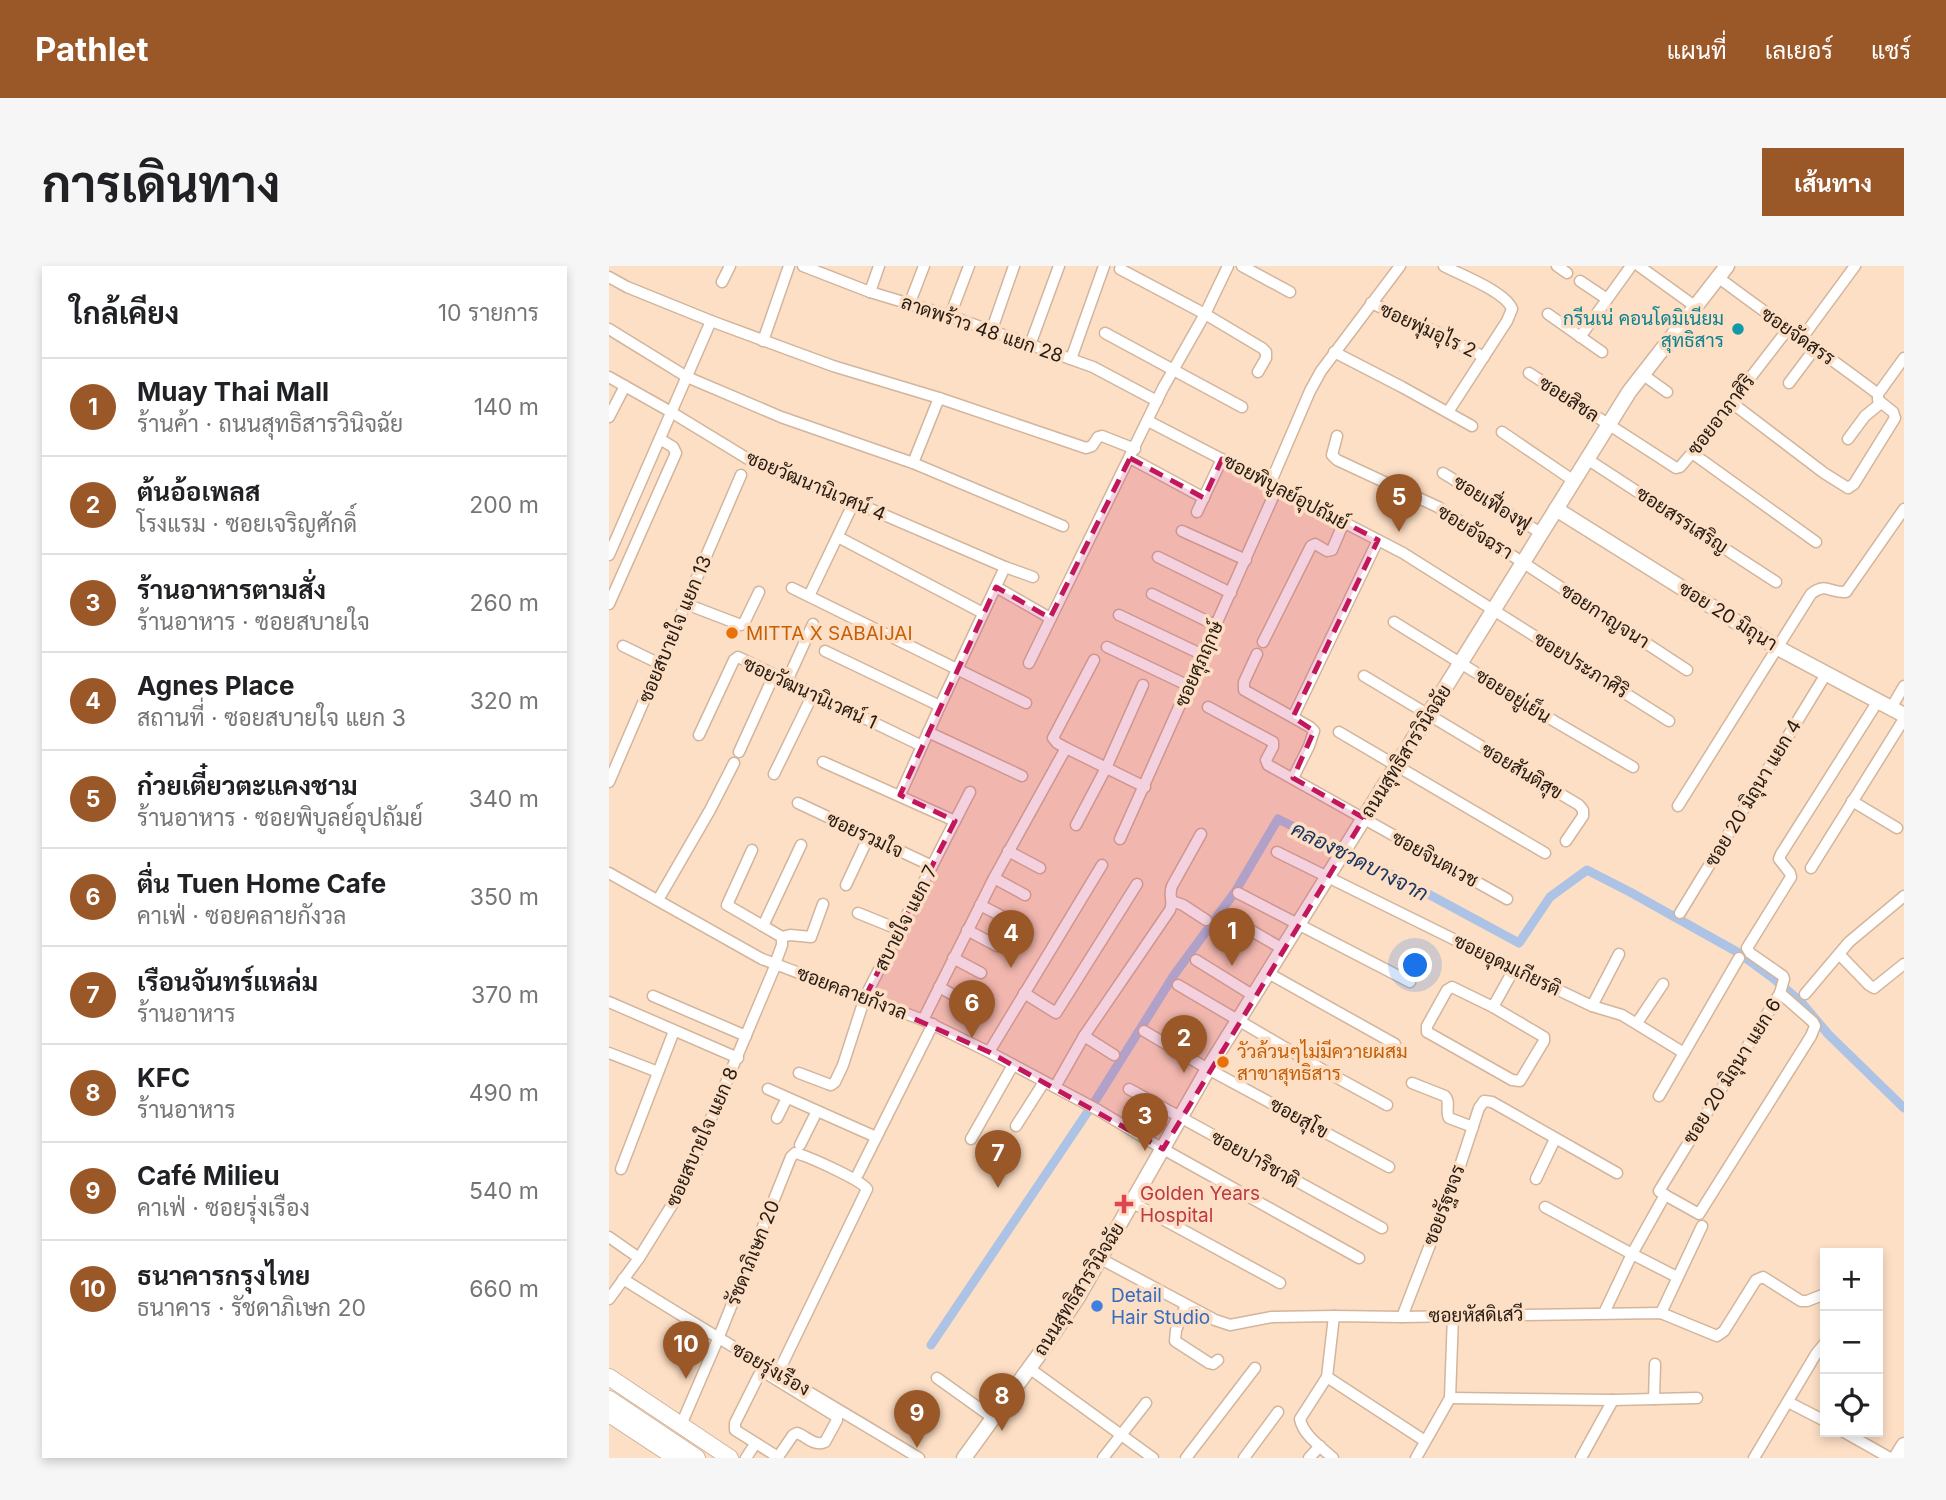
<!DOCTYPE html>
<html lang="th">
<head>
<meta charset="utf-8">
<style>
  body { margin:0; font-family:Inter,Sarabun,sans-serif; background:#f6f6f6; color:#202124 }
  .controls { position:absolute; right:21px; bottom:21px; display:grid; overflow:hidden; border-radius:0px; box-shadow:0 4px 10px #0003 }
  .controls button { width:63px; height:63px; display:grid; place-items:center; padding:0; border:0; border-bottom:2px solid #e0e0e0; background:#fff; color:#202124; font:35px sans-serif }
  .you { position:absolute; left:807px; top:700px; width:24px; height:24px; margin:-18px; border:5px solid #fff; border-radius:50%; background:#1a73e8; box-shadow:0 0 0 10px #1a73e833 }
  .badge { display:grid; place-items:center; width:46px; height:46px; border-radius:50%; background:#9a5728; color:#fff; font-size:23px; font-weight:700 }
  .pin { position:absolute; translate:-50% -58px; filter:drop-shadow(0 2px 4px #0008) }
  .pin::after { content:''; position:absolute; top:37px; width:24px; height:21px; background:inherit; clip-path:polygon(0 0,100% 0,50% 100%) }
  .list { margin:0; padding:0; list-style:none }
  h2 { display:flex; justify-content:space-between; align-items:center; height:91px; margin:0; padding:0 28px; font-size:30px }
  h2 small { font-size:23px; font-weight:400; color:#757577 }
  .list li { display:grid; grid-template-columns:46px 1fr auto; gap:21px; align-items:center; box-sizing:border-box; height:98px; padding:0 28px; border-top:2px solid #e0e0e0 }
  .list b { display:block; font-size:26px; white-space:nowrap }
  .list p { margin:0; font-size:23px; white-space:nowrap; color:#757577 }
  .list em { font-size:23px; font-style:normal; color:#757577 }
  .icon { flex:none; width:38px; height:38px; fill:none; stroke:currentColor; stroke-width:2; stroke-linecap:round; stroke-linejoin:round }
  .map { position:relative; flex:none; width:1295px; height:1192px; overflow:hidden; border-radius:0px }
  header { display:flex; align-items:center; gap:42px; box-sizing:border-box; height:98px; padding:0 35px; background:#9a5728; color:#fff }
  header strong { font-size:33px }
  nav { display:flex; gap:38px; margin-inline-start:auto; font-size:24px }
  .intro { display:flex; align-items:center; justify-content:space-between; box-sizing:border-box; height:168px; padding:0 42px }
  h1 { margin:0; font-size:49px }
  .button { padding:18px 32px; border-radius:0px; background:#9a5728; color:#fff; font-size:24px; font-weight:700 }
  main { display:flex; gap:42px; padding:0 42px }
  aside { flex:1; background:#fff; border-radius:0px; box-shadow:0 4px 10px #0003 }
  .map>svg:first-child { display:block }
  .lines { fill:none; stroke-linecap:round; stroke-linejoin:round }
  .canal { stroke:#adc3e5; stroke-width:9 }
  .street-casing { stroke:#d2b59c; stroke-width:13 }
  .secondary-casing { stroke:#d2b59c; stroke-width:17 }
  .primary-casing { stroke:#d2b59c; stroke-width:18 }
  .street { stroke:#fff; stroke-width:10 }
  .secondary { stroke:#fff; stroke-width:14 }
  .primary { stroke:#fff; stroke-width:16 }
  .marked { fill:#c2185b; fill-opacity:0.2; stroke:#c2185b; stroke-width:5; stroke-dasharray:14 9; stroke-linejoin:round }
  .culture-dot { fill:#0f9aa8; stroke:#fddfc5; stroke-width:2.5 }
  .food-dot { fill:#e8710a; stroke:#fddfc5; stroke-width:2.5 }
  .health-dot { fill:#e0444e; stroke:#fddfc5; stroke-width:2.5 }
  .shop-dot { fill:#3f7fe0; stroke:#fddfc5; stroke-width:2.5 }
  .labels { text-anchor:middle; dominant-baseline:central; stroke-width:7; stroke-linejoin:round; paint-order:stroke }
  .culture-label { font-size:19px; fill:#0d838f; stroke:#fddfc5; text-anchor:end }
  .street-label { font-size:19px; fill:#261b12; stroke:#fddfc5 }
  .food-label { font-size:19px; fill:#c56008; stroke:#fddfc5; text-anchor:start }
  .health-label { font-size:19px; fill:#be3a42; stroke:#fddfc5; text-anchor:start }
  .shop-label { font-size:19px; fill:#366cbe; stroke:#fddfc5; text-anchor:start }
  .water-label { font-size:21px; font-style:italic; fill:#1b3662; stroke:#fddfc5 }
</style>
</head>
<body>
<header>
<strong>Pathlet</strong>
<nav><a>แผนที่</a><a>เลเยอร์</a><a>แชร์</a></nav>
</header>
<div class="intro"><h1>การเดินทาง</h1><a class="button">เส้นทาง</a></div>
<main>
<aside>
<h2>ใกล้เคียง<small>10 รายการ</small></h2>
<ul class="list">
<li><span class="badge">1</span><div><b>Muay Thai Mall</b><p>ร้านค้า · ถนนสุทธิสารวินิจฉัย</p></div><em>140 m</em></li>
<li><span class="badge">2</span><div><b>ต้นอ้อเพลส</b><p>โรงแรม · ซอยเจริญศักดิ์</p></div><em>200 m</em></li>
<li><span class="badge">3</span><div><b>ร้านอาหารตามสั่ง</b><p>ร้านอาหาร · ซอยสบายใจ</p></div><em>260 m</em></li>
<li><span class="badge">4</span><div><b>Agnes Place</b><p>สถานที่ · ซอยสบายใจ แยก 3</p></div><em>320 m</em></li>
<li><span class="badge">5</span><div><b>ก๋วยเตี๋ยวตะแคงชาม</b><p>ร้านอาหาร · ซอยพิบูลย์อุปถัมย์</p></div><em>340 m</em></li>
<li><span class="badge">6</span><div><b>ตื่น Tuen Home Cafe</b><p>คาเฟ่ · ซอยคลายกังวล</p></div><em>350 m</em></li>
<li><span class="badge">7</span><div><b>เรือนจันทร์แหล่ม</b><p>ร้านอาหาร</p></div><em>370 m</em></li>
<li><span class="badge">8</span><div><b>KFC</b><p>ร้านอาหาร</p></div><em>490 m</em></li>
<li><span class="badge">9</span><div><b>Café Milieu</b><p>คาเฟ่ · ซอยรุ่งเรือง</p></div><em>540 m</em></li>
<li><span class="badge">10</span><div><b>ธนาคารกรุงไทย</b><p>ธนาคาร · รัชดาภิเษก 20</p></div><em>660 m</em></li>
</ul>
</aside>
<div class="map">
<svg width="1295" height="1192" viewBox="0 0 1295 1192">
  <rect width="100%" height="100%" fill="#fddfc5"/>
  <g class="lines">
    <!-- canal -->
    <polyline class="canal" points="322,1079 488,832 565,709 626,626 669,553 784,609 910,677 941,631 978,604 1021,626 1130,687 1164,712 1192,736 1219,768 1295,842"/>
    <!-- street casing -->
    <g class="street-casing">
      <g id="street">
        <polyline points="194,0 261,26 341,50 484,101 548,135"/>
        <polyline points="633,0 681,26"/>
        <path d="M835,0C852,9 897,26 903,43L898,55L839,146"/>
        <polyline points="948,0 958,7"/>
        <polyline points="1030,0 1087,41"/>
        <polyline points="511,3 596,48 653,82 657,86 657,92 649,106"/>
        <polyline points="0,11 18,21 102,55 224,100 330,132 477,182 483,180 489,171 493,170 526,183"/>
        <path d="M1110,12C1162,51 1216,88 1269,128L1295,92"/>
        <polyline points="971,15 998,33"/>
        <polyline points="113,16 121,0"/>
        <polyline points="261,26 270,0"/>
        <polyline points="762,37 829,67 875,91"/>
        <polyline points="300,39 315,0"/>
        <polyline points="939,48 993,86"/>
        <polyline points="341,50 360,0"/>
        <polyline points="0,63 78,111 172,151 304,197 454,260"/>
        <polyline points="382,66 405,0"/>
        <polyline points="496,67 633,141"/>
        <polyline points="971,71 1022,0"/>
        <polyline points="1193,72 1246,0"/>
        <polyline points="154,75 180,0"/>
        <polyline points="421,79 450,0"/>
        <polyline points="725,86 793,121 863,160"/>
        <polyline points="462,93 495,0"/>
        <polyline points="920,107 1067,202 1071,201 1083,187 1179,63"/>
        <polyline points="1033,108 1058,126"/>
        <polyline points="0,111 62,146 144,196 245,236 396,301 424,311"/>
        <polyline points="1180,117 1207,81"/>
        <polyline points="1123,137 1215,207 1239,222 1245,218 1286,152 1284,146 1269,134 1269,128"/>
        <polyline points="0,151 16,120"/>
        <polyline points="539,155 794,287 1060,455"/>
        <polyline points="893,166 965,215"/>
        <polyline points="728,170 723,189 728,194 829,241 1078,404"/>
        <polyline points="1239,173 1256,150 1272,137"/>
        <polyline points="1083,187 1207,276"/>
        <polyline points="521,192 595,232"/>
        <polyline points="978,193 1167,316"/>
        <polyline points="304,197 330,132"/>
        <polyline points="834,207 932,267"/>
        <polyline points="661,218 701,125 712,105 791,0"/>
        <polyline points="588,246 613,193"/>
        <polyline points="573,265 637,294"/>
        <polyline points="229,271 374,347"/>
        <polyline points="0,289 102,55"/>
        <polyline points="549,291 622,327"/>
        <polyline points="387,321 441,352"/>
        <polyline points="183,322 417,437"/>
        <polyline points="543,328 608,360"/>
        <polyline points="200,330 245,236"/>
        <polyline points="0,338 67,187 64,181 51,173"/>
        <polyline points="77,338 132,359 136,355 150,326"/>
        <polyline points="510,349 594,389"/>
        <polyline points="785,356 945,455 1024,501"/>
        <polyline points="654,376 702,280 706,278 718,285 723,284 735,256"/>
        <polyline points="14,380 51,398"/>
        <polyline points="498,381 580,420"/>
        <polyline points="216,385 331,440"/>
        <polyline points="648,388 635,416 635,424 701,461 705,465 700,480 684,512"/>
        <polyline points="485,394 444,472 448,477 457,482 536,521"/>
        <polyline points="420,397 554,122 596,48 619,0"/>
        <polyline points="755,410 970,539 974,544 974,550 957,575"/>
        <polyline points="178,415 204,358"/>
        <polyline points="599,441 664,476 664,481 657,494 659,499 898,633"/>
        <polyline points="1282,442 1295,420"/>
        <polyline points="684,451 769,274"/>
        <polyline points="319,466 413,510"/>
        <polyline points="730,466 936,587"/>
        <polyline points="90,469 125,394 129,391 313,480"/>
        <polyline points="130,486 165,409"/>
        <polyline points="165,508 204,428"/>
        <polyline points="0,516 132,209"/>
        <polyline points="291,529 331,440 396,301"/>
        <polyline points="1243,535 1288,562"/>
        <polyline points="189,537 323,600"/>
        <path d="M1069,540L1202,328C1216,316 1221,327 1237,326L1295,243"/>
        <polyline points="346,555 361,526"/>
        <polyline points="467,559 497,502 534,419"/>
        <polyline points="511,573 668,222"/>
        <polyline points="143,584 118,639 154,660"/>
        <polyline points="399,585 431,602"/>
        <polyline points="668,586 905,703 983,740 1013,749 1075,787"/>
        <polyline points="1202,602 1295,453"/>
        <polyline points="0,607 153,693 314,754 380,786 489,844 554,883 750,992"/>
        <polyline points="385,612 416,629"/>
        <polyline points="237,619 260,570"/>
        <polyline points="629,627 801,716"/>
        <polyline points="49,634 101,544 125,497"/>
        <polyline points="563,635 574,639 597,654"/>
        <polyline points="371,639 402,655"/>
        <polyline points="249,647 291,664"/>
        <polyline points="1071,647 1217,408"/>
        <polyline points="617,650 674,683"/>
        <polyline points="358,664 388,680"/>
        <polyline points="173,671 181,669 202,671 214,638"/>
        <polyline points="1230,688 1260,719 1265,722 1295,698"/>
        <polyline points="344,692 372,707"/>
        <polyline points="587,694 645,730"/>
        <polyline points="166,698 173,679 173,671 154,660 192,579"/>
        <polyline points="659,707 786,778"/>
        <polyline points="569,719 716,805 778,839"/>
        <polyline points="330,721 357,736"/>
        <polygon points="843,721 884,741 935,771 935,775 911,815 903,814 818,766 818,760 838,724"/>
        <polyline points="415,727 447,747 528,618"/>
        <polyline points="1196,728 1240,676 1295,630"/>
        <polyline points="44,730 137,770"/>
        <polyline points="0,736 129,792"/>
        <polyline points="983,740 1010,688"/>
        <polyline points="884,741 905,703"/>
        <polyline points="314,754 385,612 457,482"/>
        <polyline points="1028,757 1054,718"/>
        <polyline points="535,765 599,803 780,901"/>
        <path d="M475,770L561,644C565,635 559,630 563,620L592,568"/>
        <polyline points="380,786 493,599"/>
        <polyline points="0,787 49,806"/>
        <polyline points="190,807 219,818 222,819 226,816 234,799 256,731 346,555 214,496"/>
        <path d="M803,817L836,830C842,836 836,845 840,852L864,861"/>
        <polyline points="446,821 475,770 505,789"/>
        <polyline points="159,823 267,871"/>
        <polyline points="520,823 773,962"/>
        <polyline points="1050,830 1130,692"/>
        <polyline points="168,852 178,832"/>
        <polyline points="407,860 435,816"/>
        <polyline points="362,873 404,799"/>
        <polyline points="191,879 208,845"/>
        <polyline points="12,903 65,765"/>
        <polyline points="249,908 324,758"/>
        <polyline points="927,913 946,873"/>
        <polyline points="1056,929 1090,948 1202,770 1206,760 1204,756 1171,727"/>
        <polyline points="524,937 671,1017"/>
        <polyline points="936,941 1023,988 1068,1011"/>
        <polyline points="0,971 30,992"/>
        <polyline points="492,993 606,1054 621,1059 663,1051 725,1050 793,1051 1052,1047 1108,1070 1115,1065 1147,1014 1154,1011 1192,1035 1198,1035 1216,1028"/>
        <path d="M14,1013C112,1075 211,1132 310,1192"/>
        <polyline points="0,1033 30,992 71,926 167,698"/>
        <polyline points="577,1039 567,1064 566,1075 600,1097 604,1098 609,1094"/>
        <polyline points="995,1047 1023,988 1056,929 1050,925 1171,727 1175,713 1174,710 1141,687 1138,682 1182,611 1181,607 1170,593 1172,588 1269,435"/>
        <polyline points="1052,1047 1093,960"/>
        <polyline points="793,1051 848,909 870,842 875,835 883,836 1008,907"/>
        <polyline points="420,1102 544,1192"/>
        <path d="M155,1106L228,1151V1154L216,1176C206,1181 197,1170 188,1167L184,1169L169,1191L126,1164V1157L150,1109Z"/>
        <polyline points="718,1111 816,1175"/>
        <polyline points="328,1112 384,1152"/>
        <polyline points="841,1132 1004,1134 1088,1132"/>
        <polyline points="1045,1133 1046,1098"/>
        <polyline points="1179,1136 1216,1155"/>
        <path d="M72,1159L109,1073L182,891L186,887C199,890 252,914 258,923L169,1107"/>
        <polyline points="1235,1166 1281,1192"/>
        <polyline points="137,1192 146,1178"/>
        <polyline points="494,1192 537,1137"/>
        <polyline points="577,1192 646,1102"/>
        <polyline points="635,1192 669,1146"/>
        <polyline points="700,1192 711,1180"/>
        <path d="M724,1192C712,1181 694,1169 691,1153L718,1111L725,1050"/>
        <polyline points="807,1192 841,1132 844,1049"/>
        <polyline points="972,1192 1004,1134"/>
        <polyline points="1145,1192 1207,1088 1216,1077"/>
      </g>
    </g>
    <!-- secondary casing -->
    <g class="secondary-casing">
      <g id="secondary">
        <polyline points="947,243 1169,382 1295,449"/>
        <polyline points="355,1192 432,1086 469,1031 599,803 1020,126 1118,0"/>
        <polyline points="1287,1192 1295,1179"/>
      </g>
    </g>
    <!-- primary casing -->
    <g class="primary-casing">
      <g id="primary">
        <polyline points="0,1111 121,1192"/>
        <polyline points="0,1133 88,1192"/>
        <polyline points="0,1148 67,1192"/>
      </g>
    </g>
    <!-- street -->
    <use href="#street" class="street"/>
    <!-- secondary -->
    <use href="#secondary" class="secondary"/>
    <!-- primary -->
    <use href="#primary" class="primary"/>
  </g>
  <!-- marked area -->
  <path class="marked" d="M521,192L595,232L613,193L769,274L684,451L705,465L684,512L755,552L554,883L380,786L256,731L346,555L291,529L387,321L441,352Z"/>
  <!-- markers -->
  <circle class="culture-dot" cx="1129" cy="63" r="7"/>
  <g class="food-dot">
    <circle cx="123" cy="367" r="7"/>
    <circle cx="614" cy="796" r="7"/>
  </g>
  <path class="health-dot" d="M511.5 927.5h7v7h7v7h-7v7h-7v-7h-7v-7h7z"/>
  <circle class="shop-dot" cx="488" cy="1040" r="7"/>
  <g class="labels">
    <!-- culture labels -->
    <g class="culture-label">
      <text x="1115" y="52">กรีนเน่ คอนโดมิเนียม<tspan x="1115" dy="22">สุทธิสาร</tspan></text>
    </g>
    <!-- street labels -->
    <g class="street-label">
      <text transform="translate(373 63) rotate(19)">ลาดพร้าว 48 แยก 28</text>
      <text transform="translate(819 64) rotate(25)">ซอยพุ่มอุไร 2</text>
      <text transform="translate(1189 70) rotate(35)">ซอยจัดสรร</text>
      <text transform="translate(960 133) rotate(33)">ซอยสิชล</text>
      <text transform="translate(1112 149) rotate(-52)">ซอยอาภาศิริ</text>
      <text transform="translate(207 220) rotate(23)">ซอยวัฒนานิเวศน์ 4</text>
      <text transform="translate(677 226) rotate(28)">ซอยพิบูลย์อุปถัมย์</text>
      <text transform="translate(883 237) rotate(32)">ซอยเฟื่องฟู</text>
      <text transform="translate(1073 254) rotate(33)">ซอยสรรเสริญ</text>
      <text transform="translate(866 266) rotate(32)">ซอยอัจฉรา</text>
      <text transform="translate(996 350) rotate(33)">ซอยกาญจนา</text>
      <text transform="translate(1119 350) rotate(32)">ซอย 20 มิถุนา</text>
      <text transform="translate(66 363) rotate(-67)">ซอยสบายใจ แยก 13</text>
      <text transform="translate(590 398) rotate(-66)">ซอยศุภฤกษ์</text>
      <text transform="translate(972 399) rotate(32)">ซอยประภาศิริ</text>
      <text transform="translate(201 427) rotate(25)">ซอยวัฒนานิเวศน์ 1</text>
      <text transform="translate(904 430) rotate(32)">ซอยอยู่เย็น</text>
      <text transform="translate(797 485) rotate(-58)">ถนนสุทธิสารวินิจฉัย</text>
      <text transform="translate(913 505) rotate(31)">ซอยสันติสุข</text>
      <text transform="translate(1144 527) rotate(-59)">ซอย 20 มิถุนา แยก 4</text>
      <text transform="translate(256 569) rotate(25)">ซอยรวมใจ</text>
      <text transform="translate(826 593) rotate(29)">ซอยจินตเวช</text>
      <text transform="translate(297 652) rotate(-63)">สบายใจ แยก 7</text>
      <text transform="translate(898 699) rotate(26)">ซอยอุดมเกียรติ</text>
      <text transform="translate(243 727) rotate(21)">ซอยคลายกังวล</text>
      <text transform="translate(1123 805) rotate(-58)">ซอย 20 มิถุนา แยก 6</text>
      <text transform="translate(690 852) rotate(29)">ซอยสุโข</text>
      <text transform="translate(93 871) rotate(-66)">ซอยสบายใจ แยก 8</text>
      <text transform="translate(646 893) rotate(29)">ซอยปาริชาติ</text>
      <text transform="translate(835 939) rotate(-69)">ซอยรัฐขจร</text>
      <text transform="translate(144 987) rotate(-68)">รัชดาภิเษก 20</text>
      <text transform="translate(470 1023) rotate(-58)">ถนนสุทธิสารวินิจฉัย</text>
      <text transform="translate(867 1049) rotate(-1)">ซอยหัสดิเสวี</text>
      <text transform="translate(162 1103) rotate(30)">ซอยรุ่งเรือง</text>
    </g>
    <!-- food labels -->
    <g class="food-label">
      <text x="137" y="367">MITTA X SABAIJAI</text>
      <text x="628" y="785">วัวล้วนๆไม่มีควายผสม<tspan x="628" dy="22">สาขาสุทธิสาร</tspan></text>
    </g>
    <!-- health labels -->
    <g class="health-label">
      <text x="531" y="927">Golden Years<tspan x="531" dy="22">Hospital</tspan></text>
    </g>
    <!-- shop labels -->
    <g class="shop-label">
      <text x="502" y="1029">Detail<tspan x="502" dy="22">Hair Studio</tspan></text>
    </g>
    <!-- water labels -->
    <g class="water-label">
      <text transform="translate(751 595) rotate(27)">คลองชวดบางจาก</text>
    </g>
  </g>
</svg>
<div class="controls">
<button>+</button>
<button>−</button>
<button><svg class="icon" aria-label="locate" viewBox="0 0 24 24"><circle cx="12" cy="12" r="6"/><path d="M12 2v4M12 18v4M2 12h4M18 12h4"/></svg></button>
</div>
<div class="you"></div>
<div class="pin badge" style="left:623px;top:700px">1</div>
<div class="pin badge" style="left:575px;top:807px">2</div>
<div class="pin badge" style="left:536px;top:885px">3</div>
<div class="pin badge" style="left:402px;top:702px">4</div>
<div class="pin badge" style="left:790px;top:266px">5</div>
<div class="pin badge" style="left:363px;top:772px">6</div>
<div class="pin badge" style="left:389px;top:922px">7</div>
<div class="pin badge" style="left:393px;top:1165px">8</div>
<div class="pin badge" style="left:308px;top:1182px">9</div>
<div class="pin badge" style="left:77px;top:1113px">10</div>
</div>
</main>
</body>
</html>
